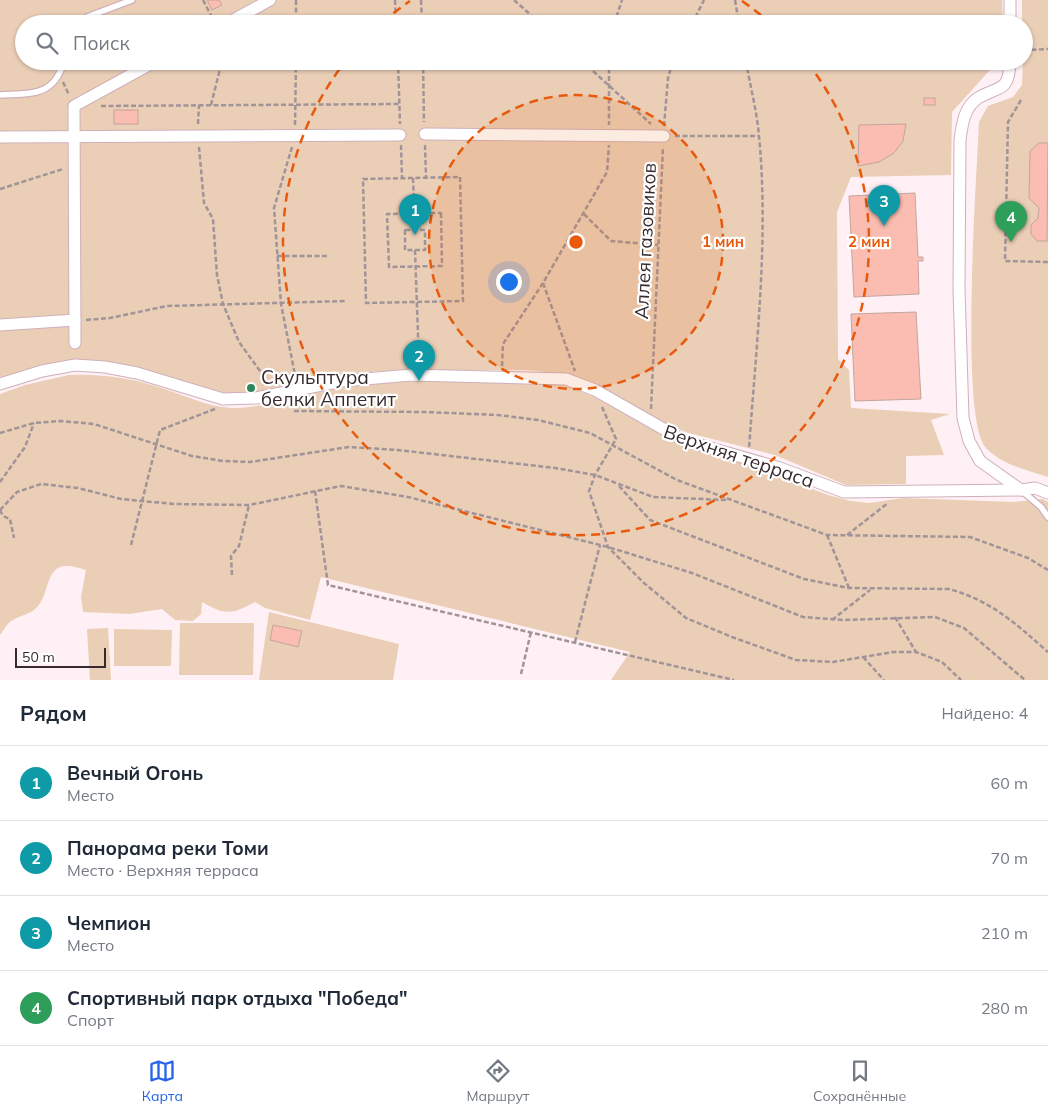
<!DOCTYPE html>
<html lang="ru">
<head>
<meta charset="utf-8">
<style>
  body { margin:0; font-family:Mulish,sans-serif; background:#f6f6f7; color:#1f2937 }
  .scale { position:absolute; left:15px; bottom:12px; width:91px; box-sizing:border-box; padding-left:5px; border:2px solid #362a2e; border-top:0; font-size:14px; line-height:18px; white-space:nowrap; color:#362a2e; -webkit-text-stroke:4px #fff; paint-order:stroke }
  .you { position:absolute; left:508px; top:281px; width:18px; height:18px; margin:-12px; border:4px solid #fff; border-radius:50%; background:#1a73e8; box-shadow:0 0 0 8px #1a73e833 }
  .badge { display:grid; place-items:center; width:32px; height:32px; border-radius:50%; background:#2563eb; color:#fff; font-size:16px; font-weight:700 }
  .pin { position:absolute; translate:-50% -41px; filter:drop-shadow(0 1px 2px #0008) }
  .pin::after { content:''; position:absolute; top:26px; width:18px; height:15px; background:inherit; clip-path:polygon(0 0,100% 0,50% 100%) }
  .list { margin:0; padding:0; list-style:none }
  h2 { display:flex; justify-content:space-between; align-items:center; height:65px; margin:0; padding:0 20px; font-size:21px }
  h2 small { font-size:16px; font-weight:400; color:#747a83 }
  .list li { display:grid; grid-template-columns:32px 1fr auto; gap:15px; align-items:center; box-sizing:border-box; height:75px; padding:0 20px; border-top:1px solid #e0e1e3 }
  .list b { display:block; font-size:19px; white-space:nowrap }
  .list p { margin:0; font-size:16px; white-space:nowrap; color:#747a83 }
  .list em { font-size:16px; font-style:normal; color:#747a83 }
  .icon { flex:none; width:28px; height:28px; fill:none; stroke:currentColor; stroke-width:2; stroke-linecap:round; stroke-linejoin:round }
  .map { position:relative; flex:none; width:1048px; height:680px; overflow:hidden }
  .search { position:absolute; background:#fff; box-shadow:0 1px 4px #0004; left:15px; right:15px; top:15px; height:55px; display:flex; align-items:center; gap:12px; box-sizing:border-box; padding:0 18px; border-radius:28px; color:#747a83; font-size:19px }
  .sheet { height:365px; background:#fff }
  nav { display:flex; justify-content:space-around; align-items:center; box-sizing:border-box; height:70px; border-top:1px solid #e0e1e3; background:#fff; font-size:14px; color:#747a83 }
  nav a { display:grid; justify-items:center; gap:2px }
  nav .on { color:#2563eb }
  .map>svg:first-child { display:block }
  .green { fill:#eaceb6 }
  .building { fill:#fbbdb1; stroke:#c4a49e }
  .lines { fill:none; stroke-linecap:round; stroke-linejoin:round }
  .lane-casing { stroke:#d0b0ba; stroke-width:8 }
  .street-casing { stroke:#d0b0ba; stroke-width:13 }
  .path { stroke:#a19498; stroke-width:2.5; stroke-dasharray:5 2.5; stroke-linecap:butt }
  .lane { stroke:#fff; stroke-width:5.5 }
  .street { stroke:#fff; stroke-width:11 }
  .ring { fill:none; stroke:#e8590c; stroke-width:2.5; stroke-dasharray:9 6 }
  .poi-dot { fill:#2c875e; stroke:#fff; stroke-width:2 }
  .labels { text-anchor:middle; dominant-baseline:central; stroke-width:4.5; stroke-linejoin:round; paint-order:stroke }
  .street-label { font-size:19px; fill:#362a2e; stroke:#fff }
  .poi-label { font-size:19px; fill:#362a2e; stroke:#fff; text-anchor:start }
  .centre { fill:#e8590c; stroke:#fff; stroke-width:2.5 }
  .ring-label { font-size:15px; text-anchor:middle; font-weight:bold; fill:#e8590c; stroke:#fff; stroke-width:4.5; stroke-linejoin:round; paint-order:stroke }
</style>
</head>
<body>
<div class="map">
<svg width="1048" height="680" viewBox="0 0 1048 680">
  <rect width="100%" height="100%" fill="#fef0f4"/>
  <!-- green -->
  <g class="green">
    <polygon points="0,0 1002,0 1003,24 24,24 24,61 998,61 952,112 951,175 851,177 837,212 838,359 849,370 851,408 950,414 931,420 944,455 906,456 906,484 846,485 775,455 685,432 656,419 596,385 569,374 526,370 380,371 319,377 253,394 232,394 69,361 38,366 0,379"/>
    <path d="M1022,0H1048V477C1027,470 1002,465 986,448C959,420 977,173 979,122L988,106L1013,97L1022,85L1024,24H1022Z"/>
    <path d="M69,375C98,374 127,377 155,386C180,393 206,407 232,408C267,409 301,391 336,387C407,378 481,380 553,383L570,386L592,396L682,446L758,468L828,495L851,501L869,503L903,498L1014,502L1043,499L1048,502V680H611L630,652L321,577L310,620L265,608L255,602C231,615 225,615 202,602L201,614L193,621L175,620L162,609L129,614L83,612L81,597L86,570C39,553 55,593 34,610C27,615 16,617 10,622C6,625 3,631 0,635V394L25,385Z"/>
    <polygon points="269,612 399,644 393,680 259,680"/>
    <polygon points="180,623 254,623 253,675 179,675"/>
    <polygon points="108,628 111,680 90,680 87,629"/>
    <polygon points="114,629 172,630 171,666 114,666"/>
  </g>
  <!-- building -->
  <g class="building">
    <polygon points="207,0 219,0 222,5 212,10"/>
    <rect x="924" y="98" width="11" height="7"/>
    <rect x="114" y="110" width="24" height="14"/>
    <polygon points="906,124 903,141 894,153 879,162 858,166 859,125"/>
    <polygon points="1039,143 1048,143 1047,241 1037,241 1031,234 1031,225 1038,218 1039,208 1029,198 1030,151"/>
    <polygon points="915,193 918,257 923,257 923,261 918,261 919,294 854,297 849,196"/>
    <polygon points="916,312 921,399 855,401 851,314"/>
    <polygon points="273,625 302,631 298,647 270,640"/>
  </g>
  <g class="lines">
    <!-- lane casing -->
    <g class="lane-casing">
      <g id="lane">
        <polyline points="76,24 87,17 132,0"/>
        <path d="M0,95C32,93 54,97 64,61"/>
        <polyline points="1021,490 1041,507 1048,517"/>
      </g>
    </g>
    <!-- street casing -->
    <g class="street-casing">
      <g id="street">
        <polyline points="1010,0 1010,24"/>
        <polyline points="226,24 270,0"/>
        <path d="M1010,61C1009,93 1000,85 978,98C964,107 962,125 960,140L959,289L963,418L969,441L980,461L1021,490"/>
        <polyline points="425,134 664,136"/>
        <polyline points="0,137 400,135"/>
        <polyline points="0,325 75,320"/>
        <polyline points="75,343 74,106 156,61"/>
        <polyline points="0,384 42,371 75,365 105,367 137,373 223,399 256,398 342,381 411,375 566,379 595,390 683,440 780,468 844,492 1021,490 1035,488 1048,493"/>
      </g>
    </g>
    <!-- path -->
    <g class="path">
      <polyline points="203,0 215,23"/>
      <polyline points="296,0 296,24"/>
      <polyline points="395,0 396,24"/>
      <polyline points="421,0 422,24"/>
      <polyline points="514,0 541,24"/>
      <polyline points="735,0 739,24"/>
      <polyline points="614,24 622,0"/>
      <polyline points="692,24 704,0"/>
      <polyline points="1024,50 1048,49"/>
      <polyline points="398,61 400,124"/>
      <polyline points="423,61 424,122"/>
      <polyline points="582,61 651,124"/>
      <polyline points="609,61 609,125"/>
      <path d="M746,61C750,86 757,111 759,136C769,240 756,346 749,449"/>
      <polyline points="63,82 69,95"/>
      <polyline points="1021,100 1008,122 1005,261 1048,262"/>
      <polyline points="211,105 220,69 219,61"/>
      <polyline points="101,106 399,104"/>
      <polyline points="198,124 199,105"/>
      <polyline points="295,125 296,61"/>
      <polyline points="664,126 668,78 673,61"/>
      <polyline points="675,136 759,136"/>
      <polyline points="401,145 402,178"/>
      <polyline points="425,145 426,177"/>
      <polyline points="199,147 204,203 213,219 217,275 223,304 239,342 260,371 264,385"/>
      <polyline points="292,147 274,208 281,304 296,380"/>
      <polygon points="460,177 463,301 366,303 363,179"/>
      <polyline points="413,178 415,230"/>
      <polyline points="0,189 63,169"/>
      <polygon points="441,213 442,266 389,267 387,214"/>
      <polyline points="584,214 611,241 658,245"/>
      <rect x="405" y="230" width="20" height="20"/>
      <polyline points="415,250 419,363"/>
      <polyline points="277,256 329,256"/>
      <polyline points="543,283 575,371"/>
      <polyline points="86,320 110,318 167,306 347,301"/>
      <polyline points="502,366 503,344 543,283 607,172 609,145"/>
      <polyline points="602,407 616,439 595,475 589,491 608,547 644,583 686,618 732,637 796,660 833,662 893,652 916,652 942,662 961,680"/>
      <polyline points="651,409 663,147"/>
      <polyline points="294,411 425,412 498,415 538,420 590,433 677,480 827,535 970,537 1028,558 1048,570"/>
      <polyline points="0,433 34,423 61,421 94,424 192,456 223,461 250,462 349,447 398,450 555,468 595,475 653,497 726,500"/>
      <polyline points="0,482 25,447 34,423"/>
      <path d="M619,486L650,520L804,579L849,588L949,589C992,601 1015,623 1048,652"/>
      <polyline points="315,491 328,585 734,680"/>
      <polyline points="0,510 17,492 41,484 78,488 121,499 174,504 249,505 341,486 408,497 608,547 692,573 803,617 844,620 935,617 964,628 1025,680"/>
      <polyline points="0,510 3,516 10,519 14,538"/>
      <polyline points="827,535 849,588"/>
      <polyline points="847,535 888,503"/>
      <polyline points="131,545 160,430 215,409"/>
      <polyline points="232,575 231,556 239,546 249,505"/>
      <polyline points="895,617 916,652"/>
      <polyline points="832,620 870,590"/>
      <polyline points="575,642 600,545"/>
      <polyline points="863,657 884,680"/>
      <polyline points="521,674 531,632"/>
    </g>
    <!-- lane -->
    <use href="#lane" class="lane"/>
    <!-- street -->
    <use href="#street" class="street"/>
  </g>
  <!-- distance rings -->
  <circle cx="576" cy="242" r="147" fill="#e8590c" fill-opacity=".12"/>
  <g class="ring">
    <circle cx="576" cy="242" r="147"/>
    <path d="M382 23A293 293 0 0 1 410 1M742 1A293 293 0 0 1 770 23M807 62A293 293 0 1 1 345 62"/>
  </g>
  <!-- markers -->
  <circle class="poi-dot" cx="251" cy="388" r="5"/>
  <g class="labels">
    <!-- street labels -->
    <g class="street-label">
      <text transform="translate(645 241) rotate(-87)">Аллея газовиков</text>
      <text transform="translate(739 456) rotate(19)">Верхняя терраса</text>
    </g>
    <!-- poi labels -->
    <g class="poi-label">
      <text x="261" y="377">Скульптура<tspan x="261" dy="22">белки Аппетит</tspan></text>
    </g>
  </g>
  <circle cx="576" cy="242" r="8" class="centre"/>
  <g class="ring-label">
    <text x="723" y="247">1 мин</text>
    <text x="869" y="247">2 мин</text>
  </g>
</svg>
<div class="scale">50 m</div>
<div class="you"></div>
<div class="pin badge" style="left:415px;top:235px;background:#0f9aa8">1</div>
<div class="pin badge" style="left:419px;top:381px;background:#0f9aa8">2</div>
<div class="pin badge" style="left:884px;top:226px;background:#0f9aa8">3</div>
<div class="pin badge" style="left:1011px;top:242px;background:#2e9e5b">4</div>
<div class="search"><svg class="icon" aria-label="search" viewBox="0 0 24 24"><circle cx="10" cy="10" r="6"/><path d="M15 15l6 6"/></svg>Поиск</div>
</div>
<section class="sheet">
<h2>Рядом<small>Найдено: 4</small></h2>
<ul class="list">
<li><span class="badge" style="background:#0f9aa8">1</span><div><b>Вечный Огонь</b><p>Место</p></div><em>60 m</em></li>
<li><span class="badge" style="background:#0f9aa8">2</span><div><b>Панорама реки Томи</b><p>Место · Верхняя терраса</p></div><em>70 m</em></li>
<li><span class="badge" style="background:#0f9aa8">3</span><div><b>Чемпион</b><p>Место</p></div><em>210 m</em></li>
<li><span class="badge" style="background:#2e9e5b">4</span><div><b>Спортивный парк отдыха &quot;Победа&quot;</b><p>Спорт</p></div><em>280 m</em></li>
</ul>
</section>
<nav>
<a class="on"><svg class="icon" aria-label="map" viewBox="0 0 24 24"><path d="M3 6l6-2 6 2 6-2v14l-6 2-6-2-6 2zM9 4v14M15 6v14"/></svg>Карта</a>
<a><svg class="icon" aria-label="directions" viewBox="0 0 24 24"><path d="M12 3l9 9-9 9-9-9zM9 14v-3h6M13 9l2 2-2 2"/></svg>Маршрут</a>
<a><svg class="icon" aria-label="saved" viewBox="0 0 24 24"><path d="M7 4h10v16l-5-4-5 4z"/></svg>Сохранённые</a>
</nav>
</body>
</html>
